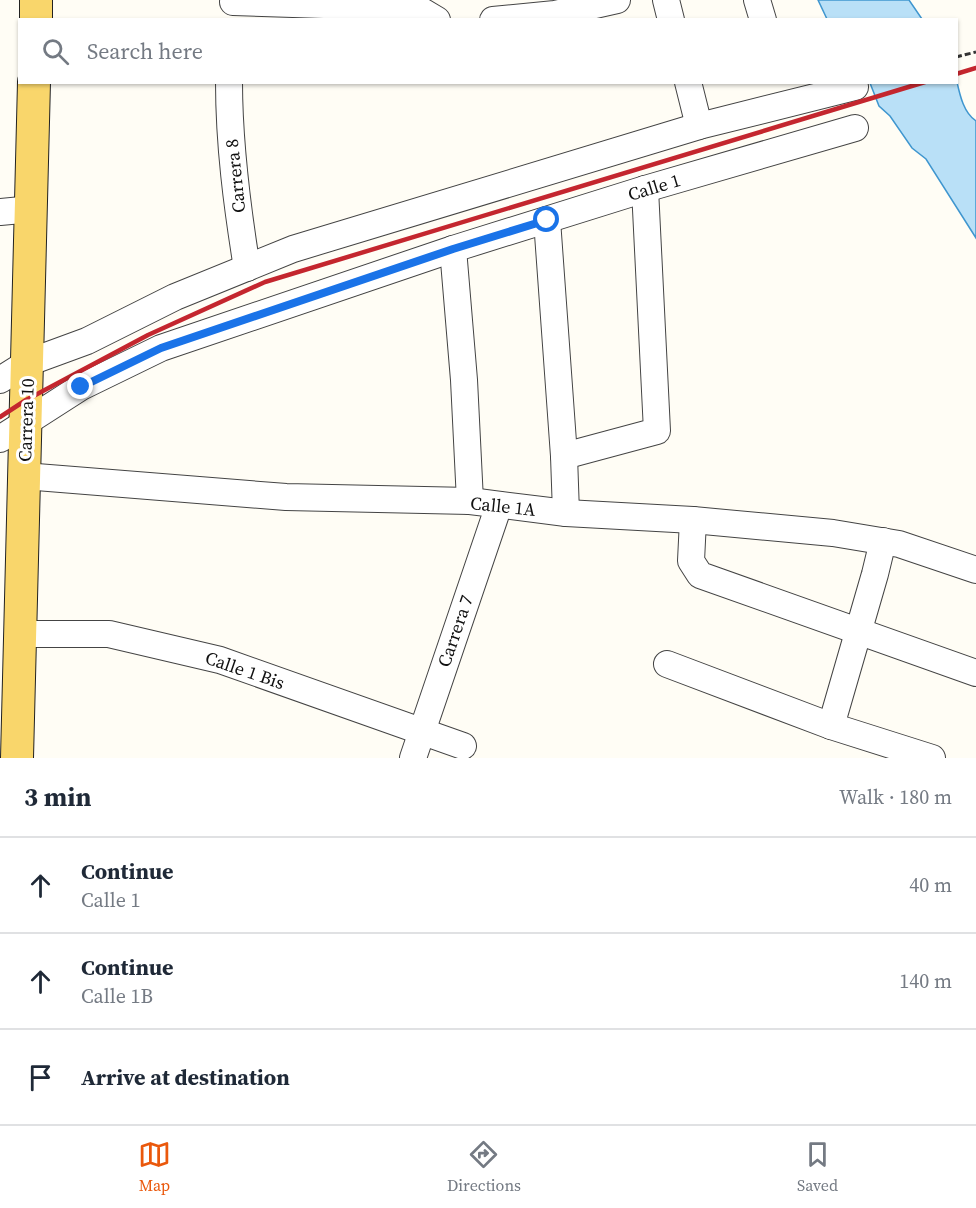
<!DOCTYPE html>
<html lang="en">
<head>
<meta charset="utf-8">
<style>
  body { margin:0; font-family:"Source Serif 4",serif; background:#f6f6f7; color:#1f2937 }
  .stop { position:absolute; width:18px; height:18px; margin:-14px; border:4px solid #1a73e8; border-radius:50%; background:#fff }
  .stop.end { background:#1a73e8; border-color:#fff; box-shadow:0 2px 6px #0008 }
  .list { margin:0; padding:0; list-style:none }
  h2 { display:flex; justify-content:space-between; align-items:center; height:78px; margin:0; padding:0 24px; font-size:26px }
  h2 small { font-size:20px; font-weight:400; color:#747a83 }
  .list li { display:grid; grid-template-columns:39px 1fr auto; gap:18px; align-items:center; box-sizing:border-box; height:96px; padding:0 24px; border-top:2px solid #e0e1e3 }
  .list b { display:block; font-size:22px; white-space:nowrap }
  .list p { margin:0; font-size:20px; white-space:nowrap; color:#747a83 }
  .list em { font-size:20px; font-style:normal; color:#747a83 }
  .icon { flex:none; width:33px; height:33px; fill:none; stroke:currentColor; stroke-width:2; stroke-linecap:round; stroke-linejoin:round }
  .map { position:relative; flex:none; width:976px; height:758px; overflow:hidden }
  .search { position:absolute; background:#fff; box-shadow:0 2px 4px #0004; left:18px; right:18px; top:18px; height:66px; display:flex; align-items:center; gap:15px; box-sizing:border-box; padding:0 21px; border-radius:0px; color:#747a83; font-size:22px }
  .sheet { height:366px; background:#fff }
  nav { display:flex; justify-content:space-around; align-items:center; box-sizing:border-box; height:84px; border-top:2px solid #e0e1e3; background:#fff; font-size:16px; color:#747a83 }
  nav a { display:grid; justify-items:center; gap:3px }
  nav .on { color:#ea580c }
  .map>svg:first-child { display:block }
  .water { fill:#b9e0f7; stroke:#3f96cf; stroke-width:1.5 }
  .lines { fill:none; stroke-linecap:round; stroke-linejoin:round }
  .minor-casing { stroke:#444; stroke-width:28 }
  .major-casing { stroke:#222; stroke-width:34 }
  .path { stroke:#333; stroke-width:3; stroke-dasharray:6 3; stroke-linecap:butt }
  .minor { stroke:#fff; stroke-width:26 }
  .major { stroke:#f9d66b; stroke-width:32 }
  .rail { stroke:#c4262e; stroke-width:4.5 }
  .route { stroke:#1a73e8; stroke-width:8 }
  .labels { text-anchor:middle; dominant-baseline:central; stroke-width:6; stroke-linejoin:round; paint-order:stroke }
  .street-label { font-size:18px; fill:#111; stroke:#fff }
</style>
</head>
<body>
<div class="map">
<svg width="976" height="758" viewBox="0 0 976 758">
  <rect width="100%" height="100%" fill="#fffdf5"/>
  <!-- water -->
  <g class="water">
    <polygon points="818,0 909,0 922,19 827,19"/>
    <path d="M957,82C960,96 964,113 976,121V238L926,159L912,148L890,116L879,106L870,83Z"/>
  </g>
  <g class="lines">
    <!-- minor casing -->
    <g class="minor-casing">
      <g id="minor">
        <polyline points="666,0 671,20"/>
        <polyline points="757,0 763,20"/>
        <polyline points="233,2 417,8 437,20"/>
        <polyline points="493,20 555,14 617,0"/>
        <path d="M229,82C229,145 237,206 247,268"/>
        <polyline points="688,82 699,126"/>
        <polyline points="0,212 32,209"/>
        <polyline points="547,220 564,456 566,513"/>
        <polyline points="453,249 464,380 470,501"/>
        <polyline points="0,380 27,363 87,341 175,297 293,249 699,126 855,87"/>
        <polyline points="0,439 81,387 161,348 453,249 645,189 855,128"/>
        <polyline points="564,456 657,431 645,189"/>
        <polyline points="24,476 286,497 470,501 566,513 693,520 833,533 899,544 976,570"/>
        <polyline points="693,520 691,561 700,575 976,673"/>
        <polyline points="883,541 875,574 831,726 932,758"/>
        <polyline points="19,634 109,634 220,660 463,746"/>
        <polyline points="667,664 831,726"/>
        <polyline points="413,758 499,505"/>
      </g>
    </g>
    <!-- major casing -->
    <g class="major-casing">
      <g id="major">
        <polyline points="36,20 36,0"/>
        <polyline points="17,758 34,82"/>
      </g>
    </g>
    <!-- path -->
    <polyline class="path" points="956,57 976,52"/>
    <!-- minor -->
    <use href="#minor" class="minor"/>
    <!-- major -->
    <use href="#major" class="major"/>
    <!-- rail -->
    <g class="rail">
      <polyline points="956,74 976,68"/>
      <polyline points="0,417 26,400 148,335 265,282 925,82"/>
    </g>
  </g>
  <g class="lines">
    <!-- route -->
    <polyline class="route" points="81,387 161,348 453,249 547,220"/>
  </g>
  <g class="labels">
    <!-- street labels -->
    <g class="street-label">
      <text transform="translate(235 176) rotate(-96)">Carrera 8</text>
      <text transform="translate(654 187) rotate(-17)">Calle 1</text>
      <text transform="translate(26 420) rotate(-88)">Carrera 10</text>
      <text transform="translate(503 506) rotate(6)">Calle 1A</text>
      <text transform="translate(455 631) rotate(-71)">Carrera 7</text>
      <text transform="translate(245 670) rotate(19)">Calle 1 Bis</text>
    </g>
  </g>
</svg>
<div class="stop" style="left:547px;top:220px"></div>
<div class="stop end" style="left:81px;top:387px"></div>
<div class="search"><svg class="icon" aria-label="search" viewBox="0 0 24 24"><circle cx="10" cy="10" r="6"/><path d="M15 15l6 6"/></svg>Search here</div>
</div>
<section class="sheet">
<h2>3 min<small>Walk · 180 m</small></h2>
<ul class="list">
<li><svg class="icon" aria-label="ahead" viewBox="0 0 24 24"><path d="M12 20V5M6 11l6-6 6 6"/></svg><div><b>Continue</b><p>Calle 1</p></div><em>40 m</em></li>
<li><svg class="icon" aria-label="ahead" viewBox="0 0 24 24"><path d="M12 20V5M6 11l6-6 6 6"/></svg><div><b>Continue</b><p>Calle 1B</p></div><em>140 m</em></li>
<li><svg class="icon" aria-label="arrive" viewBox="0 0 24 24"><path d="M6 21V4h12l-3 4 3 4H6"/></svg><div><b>Arrive at destination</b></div></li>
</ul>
</section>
<nav>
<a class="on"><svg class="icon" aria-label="map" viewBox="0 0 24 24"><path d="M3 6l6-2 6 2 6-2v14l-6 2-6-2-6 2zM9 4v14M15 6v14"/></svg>Map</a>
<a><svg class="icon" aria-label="directions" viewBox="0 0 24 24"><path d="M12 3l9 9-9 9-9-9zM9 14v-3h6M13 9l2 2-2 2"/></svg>Directions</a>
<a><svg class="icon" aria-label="saved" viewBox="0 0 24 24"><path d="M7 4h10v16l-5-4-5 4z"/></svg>Saved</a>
</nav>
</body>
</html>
